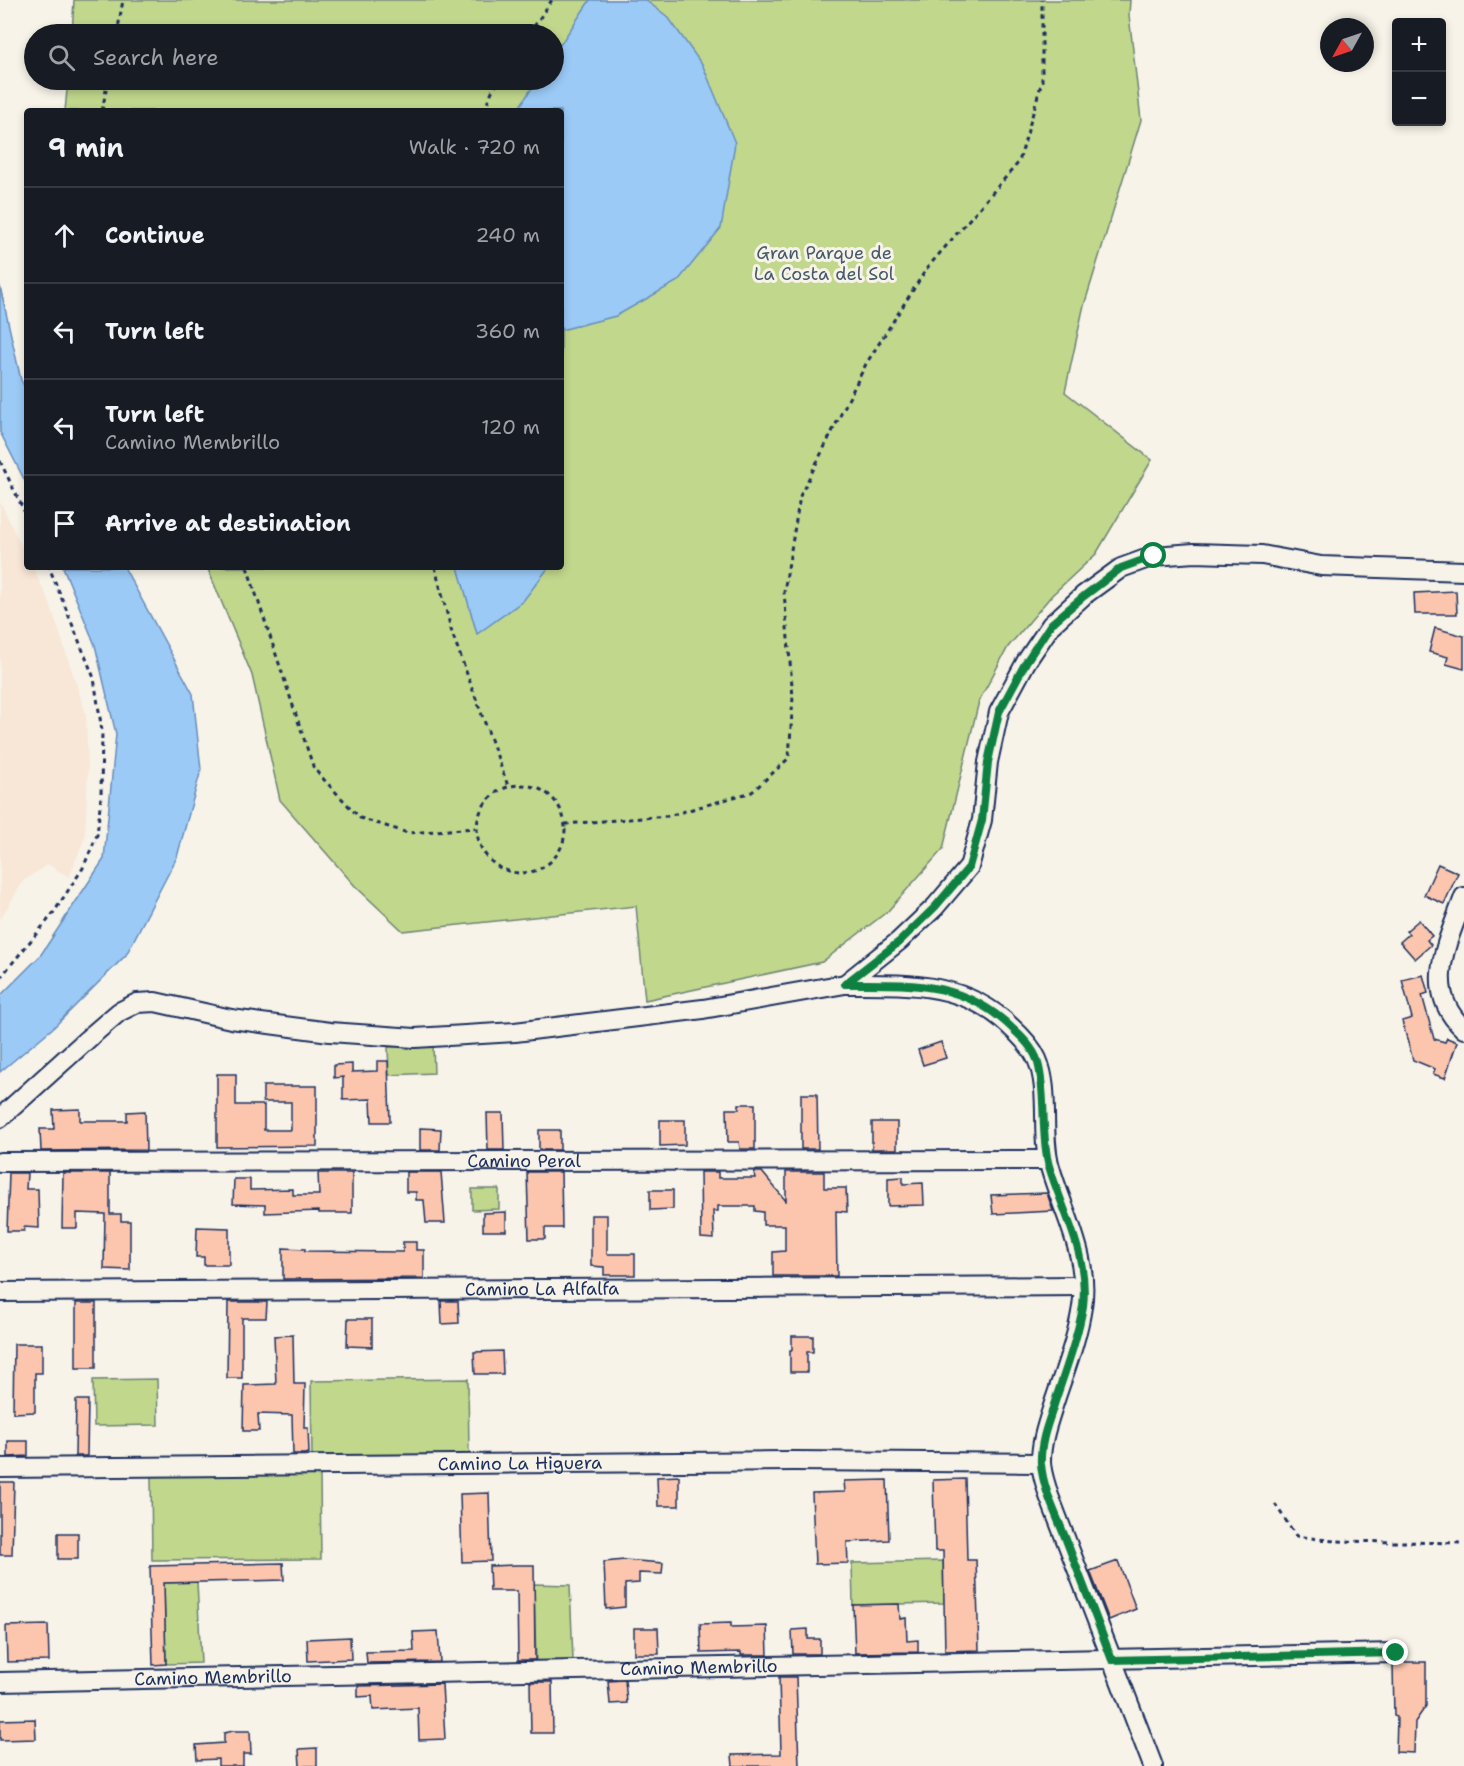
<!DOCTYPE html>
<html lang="en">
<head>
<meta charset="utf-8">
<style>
  body { margin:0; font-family:"Shantell Sans",sans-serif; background:#242831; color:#f1f3f6 }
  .controls { position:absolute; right:18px; top:18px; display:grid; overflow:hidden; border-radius:6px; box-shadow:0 3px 9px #0003 }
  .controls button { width:54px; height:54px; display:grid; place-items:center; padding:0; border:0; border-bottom:2px solid #363941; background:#171b24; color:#f1f3f6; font:30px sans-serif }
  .compass { position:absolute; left:1320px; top:18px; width:54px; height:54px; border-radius:50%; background:#171b24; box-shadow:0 3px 9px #0003; rotate:230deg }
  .stop { position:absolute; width:18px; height:18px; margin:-14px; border:4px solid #0b8043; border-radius:50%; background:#fff }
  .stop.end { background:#0b8043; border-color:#fff; box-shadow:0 2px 6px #0008 }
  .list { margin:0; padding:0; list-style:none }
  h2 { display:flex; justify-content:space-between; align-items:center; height:78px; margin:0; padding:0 24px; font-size:26px }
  h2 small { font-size:20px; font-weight:400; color:#9ea1a6 }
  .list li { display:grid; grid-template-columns:39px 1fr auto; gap:18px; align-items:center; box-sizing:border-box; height:96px; padding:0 24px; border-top:2px solid #363941 }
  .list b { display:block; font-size:22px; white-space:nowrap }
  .list p { margin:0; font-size:20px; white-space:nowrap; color:#9ea1a6 }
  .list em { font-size:20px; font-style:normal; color:#9ea1a6 }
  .icon { flex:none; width:33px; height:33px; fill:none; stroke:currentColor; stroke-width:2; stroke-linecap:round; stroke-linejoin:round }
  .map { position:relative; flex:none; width:1464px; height:1766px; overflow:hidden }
  .search { position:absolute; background:#171b24; box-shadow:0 3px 9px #0003; left:24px; top:24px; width:540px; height:66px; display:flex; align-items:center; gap:15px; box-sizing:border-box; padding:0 21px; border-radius:33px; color:#9ea1a6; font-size:22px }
  .panel { position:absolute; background:#171b24; box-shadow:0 3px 9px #0003; left:24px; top:108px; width:540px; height:462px; border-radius:6px }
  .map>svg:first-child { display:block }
  .built { fill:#f8e6d7 }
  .green { fill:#c1d78c; stroke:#6e8375; stroke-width:1.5 }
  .water { fill:#9bcaf7; stroke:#688cba; stroke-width:1.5 }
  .building { fill:#fcc6ae; stroke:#1b2f5e; stroke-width:1.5 }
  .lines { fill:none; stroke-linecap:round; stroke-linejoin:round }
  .minor-casing { stroke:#1b2f5e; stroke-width:22 }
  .path { stroke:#1b2f5e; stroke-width:3; stroke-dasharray:4.5 4.5; stroke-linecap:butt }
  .minor { stroke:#f7f3e8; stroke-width:18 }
  .route { stroke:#0b8043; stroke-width:8 }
  .labels { text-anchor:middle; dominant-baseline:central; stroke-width:6; stroke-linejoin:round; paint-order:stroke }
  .park-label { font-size:18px; fill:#44596a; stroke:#f7f3e8 }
  .street-label { font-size:18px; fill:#1b2f5e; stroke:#f7f3e8 }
</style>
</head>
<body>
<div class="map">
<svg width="1464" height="1766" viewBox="0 0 1464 1766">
  <rect width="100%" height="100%" fill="#f7f3e8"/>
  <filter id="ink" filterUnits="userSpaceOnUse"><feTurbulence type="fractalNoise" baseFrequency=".0167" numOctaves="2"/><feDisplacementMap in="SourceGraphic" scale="12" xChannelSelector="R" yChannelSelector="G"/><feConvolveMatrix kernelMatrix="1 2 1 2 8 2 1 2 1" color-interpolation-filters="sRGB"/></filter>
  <g filter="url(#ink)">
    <!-- built -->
    <polygon class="built" points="0,502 27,557 27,567 32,567 49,601 86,714 88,771 85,837 69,877 48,864 23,881 0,920"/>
    <!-- green -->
    <g class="green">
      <polygon points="74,0 1130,0 1129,15 1141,120 1083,309 1065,392 1152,460 1096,554 1052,595 1008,647 979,701 943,849 888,911 822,962 645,1000 636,906 403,931 355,886 280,800 252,675 207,567 561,567 561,111 65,111 68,80 554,80 554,34 72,34"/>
      <polygon points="433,1045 434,1073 389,1075 388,1047"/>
      <polygon points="472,1189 499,1189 499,1209 472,1210"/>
      <polygon points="157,1379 158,1425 94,1426 93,1380"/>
      <polygon points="468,1379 469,1455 312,1457 311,1381"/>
      <polygon points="320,1474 321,1559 152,1560 151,1475"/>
      <polygon points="943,1561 944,1603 853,1605 852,1563"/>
      <polygon points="197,1582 201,1663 166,1664 164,1583"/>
      <polygon points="534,1584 570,1585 573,1660 536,1663"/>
    </g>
    <!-- water -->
    <g class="water">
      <polygon points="590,0 645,0 668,17 703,66 735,143 721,228 678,281 616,316 561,330 561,111 517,111 537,80 554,80 554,54"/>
      <polygon points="0,286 21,380 27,391 27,485 0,432"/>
      <polygon points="63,567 124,567 193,694 201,770 177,857 126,955 54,1027 0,1072 0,996 40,956 104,859 116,734 95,645"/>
      <polygon points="458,567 549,567 523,601 477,634"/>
    </g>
    <!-- building -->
    <g class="building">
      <polygon points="1456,591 1457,614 1415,614 1414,593"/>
      <polygon points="1435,628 1464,636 1464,669 1446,664 1448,657 1429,652"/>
      <polygon points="1438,864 1458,873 1444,904 1424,895"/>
      <polygon points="1419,920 1432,936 1427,940 1431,945 1415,959 1400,942 1409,934 1406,931"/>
      <polygon points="1423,975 1428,993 1422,995 1434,1039 1445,1042 1447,1038 1457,1042 1445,1078 1433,1074 1435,1069 1413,1060 1402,1021 1412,1018 1402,980"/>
      <polygon points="941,1042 946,1058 923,1065 918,1050"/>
      <polygon points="377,1061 388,1061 390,1122 372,1122 371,1099 343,1100 343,1077 334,1078 334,1065 352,1064 352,1072 377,1071"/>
      <polygon points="217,1074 236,1074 236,1105 264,1105 264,1130 291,1130 291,1102 263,1102 263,1086 317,1086 317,1146 217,1147"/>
      <polygon points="801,1094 817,1094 818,1149 801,1149"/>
      <polygon points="739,1104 755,1104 755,1149 740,1149 739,1142 728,1142 727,1109 739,1109"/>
      <polygon points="80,1109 80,1121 127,1121 127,1112 145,1111 146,1150 41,1151 40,1129 54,1129 53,1110"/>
      <polygon points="487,1113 503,1113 504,1150 488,1150"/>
      <polygon points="660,1120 685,1120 685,1145 660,1146"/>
      <rect x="872" y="1122" width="25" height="27"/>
      <polygon points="420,1128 441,1129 440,1150 420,1150"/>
      <rect x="539" y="1130" width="21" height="20"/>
      <polygon points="406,1172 441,1172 445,1223 426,1223 424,1200 416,1200 416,1192 406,1192"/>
      <polygon points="527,1172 561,1172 562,1228 545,1228 545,1239 529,1239"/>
      <polygon points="700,1172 718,1172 718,1178 755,1178 754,1172 762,1172 786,1201 786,1172 824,1172 824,1188 846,1188 847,1212 836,1211 837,1276 773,1276 773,1252 785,1251 785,1225 763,1225 763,1212 755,1211 755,1206 718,1206 718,1211 713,1211 714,1239 701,1238"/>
      <polygon points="9,1173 27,1173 26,1189 38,1189 39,1228 24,1227 24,1231 7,1231"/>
      <polygon points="63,1173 110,1173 110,1214 121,1214 121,1221 130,1221 130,1270 104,1269 105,1214 77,1213 77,1228 62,1228"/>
      <polygon points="318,1173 352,1173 352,1213 319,1213 319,1211 265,1213 265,1205 233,1204 234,1179 250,1179 250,1190 293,1189 293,1195 319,1195"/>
      <polygon points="903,1177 903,1184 923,1183 924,1205 888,1206 888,1178"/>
      <polygon points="650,1190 673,1190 673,1209 650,1210"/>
      <polygon points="1047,1193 1053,1211 993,1214 991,1195"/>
      <polygon points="506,1212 506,1231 483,1231 483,1213"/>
      <polygon points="591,1215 607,1215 607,1254 635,1254 635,1275 604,1275 604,1267 591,1266"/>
      <polygon points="197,1227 229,1228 229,1265 204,1265 204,1257 196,1257"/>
      <polygon points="403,1242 416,1242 416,1250 424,1250 424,1278 283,1279 283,1248 305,1249 305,1251 403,1252"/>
      <polygon points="441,1301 458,1301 459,1323 442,1324"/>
      <polygon points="228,1302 267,1302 266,1318 242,1318 242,1378 227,1378"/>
      <rect x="76" y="1303" width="20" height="65"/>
      <polygon points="348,1319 372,1319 372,1347 347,1346"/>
      <polygon points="293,1335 294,1384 305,1384 304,1428 308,1428 309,1453 304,1454 293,1454 292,1415 258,1414 259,1431 243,1431 244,1385 276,1384 274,1336"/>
      <polygon points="792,1336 813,1336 813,1352 807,1352 807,1372 790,1372 790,1350 792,1350"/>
      <polygon points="14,1344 42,1344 42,1373 35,1373 35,1412 13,1413"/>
      <polygon points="502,1351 503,1374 475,1374 474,1352"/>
      <polygon points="76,1400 88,1400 87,1456 75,1456"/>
      <polygon points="8,1441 28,1441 28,1456 8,1457"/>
      <polygon points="679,1476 679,1506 658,1506 657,1477"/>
      <polygon points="965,1479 967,1560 976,1560 979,1650 945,1651 943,1551 935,1551 933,1480"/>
      <polygon points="887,1480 889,1540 847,1542 848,1563 815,1564 812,1493 845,1492 844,1481"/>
      <polygon points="0,1482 14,1482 12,1555 0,1555"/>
      <polygon points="489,1493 491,1561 462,1562 460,1494"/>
      <rect x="58" y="1533" width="20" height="26"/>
      <polygon points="624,1560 663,1563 662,1574 639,1573 639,1583 625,1584 625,1607 606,1609 604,1562"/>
      <polygon points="1118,1561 1136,1609 1109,1620 1090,1571"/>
      <polygon points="283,1563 284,1580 164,1583 166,1664 153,1665 150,1566"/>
      <polygon points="516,1565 534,1565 535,1660 518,1660 517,1591 490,1591 489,1566"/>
      <polygon points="899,1604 900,1619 906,1618 907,1641 918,1640 918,1652 855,1653 853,1605"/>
      <polygon points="731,1623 731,1627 767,1626 768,1655 741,1655 741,1652 701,1653 700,1624"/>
      <polygon points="48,1625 49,1661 7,1662 6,1626"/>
      <polygon points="634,1628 658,1628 659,1654 634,1654"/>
      <polygon points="808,1629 808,1639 820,1639 820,1654 793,1654 792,1630"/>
      <polygon points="438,1631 440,1662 367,1663 366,1652 414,1651 413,1632"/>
      <polygon points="350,1637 351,1659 308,1661 307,1639"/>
      <polygon points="1402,1662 1426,1662 1426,1706 1415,1722 1414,1753 1396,1752 1397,1717 1394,1716 1393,1664"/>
      <polygon points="779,1677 796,1677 799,1766 733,1766 732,1755 781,1754"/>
      <polygon points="625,1680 627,1703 610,1704 608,1681"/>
      <polygon points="530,1682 552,1682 553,1733 531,1733"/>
      <polygon points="442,1684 445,1739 419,1740 418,1708 373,1710 372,1696 358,1697 358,1686"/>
      <polygon points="35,1719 36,1739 0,1740 0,1720"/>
      <polygon points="233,1731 250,1731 251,1754 243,1754 243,1766 218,1766 218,1759 197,1760 196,1745 224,1743 224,1733"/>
      <polygon points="317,1748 317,1766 300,1766 299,1749"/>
    </g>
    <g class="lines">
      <!-- minor casing -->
      <g class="minor-casing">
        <g id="minor">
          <path d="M1464,897C1448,942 1421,990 1464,1029"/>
          <path d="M845,984C906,984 965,981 1011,1027C1021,1036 1031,1046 1037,1059C1051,1091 1040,1134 1050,1167C1063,1213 1090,1257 1082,1307C1077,1340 1064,1372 1054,1403C1048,1422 1041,1441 1041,1461C1041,1473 1046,1485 1049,1496L1153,1766"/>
          <polyline points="0,1118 91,1036 119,1012 137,1003 155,1002 231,1019 330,1032 415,1038 515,1032 703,1009 845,984 899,941 935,907 969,867 982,820 988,762 999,712 1026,662 1051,625 1084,595 1121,568 1154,556 1194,553 1262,555 1321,566 1464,571"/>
          <path id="s1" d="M0,1162L1048,1160"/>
          <path id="s2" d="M0,1292L1083,1286"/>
          <path id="s3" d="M0,1468L794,1461L1041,1463"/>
          <path id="s4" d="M0,1682L1396,1653"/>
        </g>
      </g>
      <!-- path -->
      <g class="path">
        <polyline points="117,34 123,0"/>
        <polyline points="529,34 552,0"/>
        <polyline points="102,111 108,80"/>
        <polyline points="484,111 492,91 500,80"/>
        <polyline points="0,461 27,517"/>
        <polyline points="247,567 314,769 360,818 408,833 476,828"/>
        <polyline points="435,567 452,633 508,786"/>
        <circle cx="521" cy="829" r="44"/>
        <polyline points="565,824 668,816 752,792 789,758 793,697 784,592 800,496 866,364 927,268 1019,162 1042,81 1042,0"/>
        <polyline points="0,978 52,915 83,868 97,835 101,796 102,731 94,678 49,567"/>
        <polyline points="1275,1504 1296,1536 1334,1541 1464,1543"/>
      </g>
      <!-- minor -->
      <use href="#minor" class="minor"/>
    </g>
  </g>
  <g class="lines" filter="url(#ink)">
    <!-- route -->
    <path class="route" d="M1154,556L1121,568L1084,596L1051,624L1026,662L999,712L988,762L982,820L969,867L935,907L899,942L845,984C910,984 964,980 1014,1030C1023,1038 1035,1050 1038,1063C1047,1096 1040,1133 1049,1166C1063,1213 1089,1255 1083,1306C1078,1339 1062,1379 1052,1411C1046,1428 1040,1446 1041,1464C1043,1489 1056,1514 1065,1537C1081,1578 1096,1619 1112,1660L1396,1653"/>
  </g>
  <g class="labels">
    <!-- park labels -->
    <g class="park-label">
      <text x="824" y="253">Gran Parque de<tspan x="824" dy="21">La Costa del Sol</tspan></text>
    </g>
    <!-- street labels -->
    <g class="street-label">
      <text stroke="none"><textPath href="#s1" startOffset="524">Camino Peral</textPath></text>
      <text stroke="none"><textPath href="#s2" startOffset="542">Camino La Alfalfa</textPath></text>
      <text stroke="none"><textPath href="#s3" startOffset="520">Camino La Higuera</textPath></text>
      <text stroke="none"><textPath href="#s4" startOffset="699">Camino Membrillo</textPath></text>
      <text stroke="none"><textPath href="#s4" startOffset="213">Camino Membrillo</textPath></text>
    </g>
  </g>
</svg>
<div class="controls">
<button>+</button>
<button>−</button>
</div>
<svg class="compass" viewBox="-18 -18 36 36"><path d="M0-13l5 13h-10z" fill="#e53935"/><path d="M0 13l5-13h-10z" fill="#9ea1a6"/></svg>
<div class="stop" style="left:1154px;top:556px"></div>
<div class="stop end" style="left:1396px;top:1653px"></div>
<div class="search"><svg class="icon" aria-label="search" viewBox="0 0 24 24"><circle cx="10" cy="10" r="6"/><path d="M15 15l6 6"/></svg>Search here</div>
<section class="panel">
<h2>9 min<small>Walk · 720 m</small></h2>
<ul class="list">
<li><svg class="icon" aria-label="ahead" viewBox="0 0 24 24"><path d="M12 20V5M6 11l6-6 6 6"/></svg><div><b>Continue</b></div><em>240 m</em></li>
<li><svg class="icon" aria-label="left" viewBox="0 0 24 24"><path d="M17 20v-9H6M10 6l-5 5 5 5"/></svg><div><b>Turn left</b></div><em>360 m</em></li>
<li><svg class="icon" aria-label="left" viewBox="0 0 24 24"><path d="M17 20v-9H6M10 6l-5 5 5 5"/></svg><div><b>Turn left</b><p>Camino Membrillo</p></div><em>120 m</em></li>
<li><svg class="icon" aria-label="arrive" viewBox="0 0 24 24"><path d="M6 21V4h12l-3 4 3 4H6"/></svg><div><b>Arrive at destination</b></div></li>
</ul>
</section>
</div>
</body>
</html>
